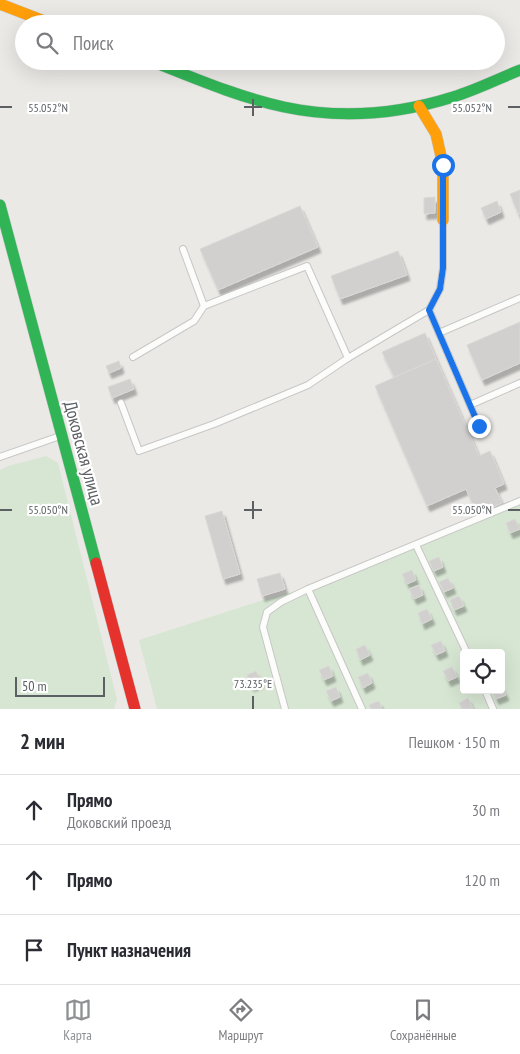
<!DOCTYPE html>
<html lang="ru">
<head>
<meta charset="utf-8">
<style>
  body { margin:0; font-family:"PT Sans Narrow",sans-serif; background:#f7f7f7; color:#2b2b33 }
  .controls { position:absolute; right:15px; bottom:15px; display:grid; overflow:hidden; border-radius:5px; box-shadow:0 5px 20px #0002 }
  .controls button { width:45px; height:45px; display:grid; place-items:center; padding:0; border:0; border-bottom:1px solid #e1e1e2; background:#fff; color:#2b2b33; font:25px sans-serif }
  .scale { position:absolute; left:15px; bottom:12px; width:90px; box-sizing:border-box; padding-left:5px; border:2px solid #5c6063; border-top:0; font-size:14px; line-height:18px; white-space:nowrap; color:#5c6063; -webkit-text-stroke:4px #fff; paint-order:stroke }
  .stop { position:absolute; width:15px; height:15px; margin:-11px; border:4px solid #1a73e8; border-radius:50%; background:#fff }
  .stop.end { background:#1a73e8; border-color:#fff; box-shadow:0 1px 5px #0008 }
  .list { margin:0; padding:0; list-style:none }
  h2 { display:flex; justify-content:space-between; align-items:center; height:65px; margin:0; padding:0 20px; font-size:21px }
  h2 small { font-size:16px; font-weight:400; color:#7c7c81 }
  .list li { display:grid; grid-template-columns:32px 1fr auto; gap:15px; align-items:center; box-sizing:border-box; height:70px; padding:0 20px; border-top:1px solid #e1e1e2 }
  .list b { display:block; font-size:19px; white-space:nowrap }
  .list p { margin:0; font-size:16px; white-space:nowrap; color:#7c7c81 }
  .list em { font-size:16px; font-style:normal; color:#7c7c81 }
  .icon { flex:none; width:28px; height:28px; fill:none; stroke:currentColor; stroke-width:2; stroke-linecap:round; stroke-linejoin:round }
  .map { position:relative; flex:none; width:520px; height:709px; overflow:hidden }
  .search { position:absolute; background:#fff; box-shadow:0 5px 20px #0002; left:15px; right:15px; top:15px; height:55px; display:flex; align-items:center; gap:12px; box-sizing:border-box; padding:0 18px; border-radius:28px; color:#7c7c81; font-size:19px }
  .sheet { height:275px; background:#fff }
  nav { display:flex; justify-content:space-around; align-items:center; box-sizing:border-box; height:70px; border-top:1px solid #e1e1e2; background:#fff; font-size:14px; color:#7c7c81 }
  nav a { display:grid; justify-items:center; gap:2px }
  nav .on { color:#8e9091 }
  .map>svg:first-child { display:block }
  .green { fill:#d7e6d3; fill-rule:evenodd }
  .building { fill:#d2d0cf; stroke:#dad8d6; filter:url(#shadow) }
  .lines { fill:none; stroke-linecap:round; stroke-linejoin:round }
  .lane-casing { stroke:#c7c7c6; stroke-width:8 }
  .fast-casing { stroke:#c5c6c6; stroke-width:12 }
  .slow-casing { stroke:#c5c6c6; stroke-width:12 }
  .jam-casing { stroke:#c5c6c6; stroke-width:12 }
  .lane { stroke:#fcfcfb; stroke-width:6 }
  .fast { stroke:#30b455; stroke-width:11 }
  .slow { stroke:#ff9f0a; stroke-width:11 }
  .jam { stroke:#e5322d; stroke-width:11 }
  .route { stroke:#1a73e8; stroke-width:6 }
  .ticks { fill:none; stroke:#5c6063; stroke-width:2 }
  .labels { text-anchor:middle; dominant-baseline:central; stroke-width:4.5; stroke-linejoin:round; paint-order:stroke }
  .street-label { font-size:18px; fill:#5c6063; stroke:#fff }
  .ticks-label { font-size:12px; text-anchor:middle; fill:#5c6063; stroke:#fff; stroke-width:4.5; stroke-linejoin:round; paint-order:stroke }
</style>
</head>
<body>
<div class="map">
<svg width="520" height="709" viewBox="0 0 520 709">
  <defs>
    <filter id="shadow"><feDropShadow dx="3" dy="5.5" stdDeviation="1" flood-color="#0004"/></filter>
  </defs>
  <rect width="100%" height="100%" fill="#ebe9e6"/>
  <!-- green -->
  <g class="green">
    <polygon points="46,456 58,463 117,699 114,709 0,709 0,470 8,466"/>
    <path d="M520,499V709H157L139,640L260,601L302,589ZM464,653H501V690H464Z"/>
  </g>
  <!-- building -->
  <g class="building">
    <polygon points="520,190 520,214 519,215 510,194"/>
    <polygon points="435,197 435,213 424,214 424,198"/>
    <polygon points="497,201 501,212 486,219 481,208"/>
    <polygon points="300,206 318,247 218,290 200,249"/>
    <polygon points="398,251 407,275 340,299 331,276"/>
    <polygon points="520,322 520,363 482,380 467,345"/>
    <polygon points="425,333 436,359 394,377 382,352"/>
    <polygon points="436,359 479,456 490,451 504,484 495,488 502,503 477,514 466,489 427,506 375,386"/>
    <polygon points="119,361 121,368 109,373 106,366"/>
    <polygon points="130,379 134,389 112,398 108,387"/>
    <polygon points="222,511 240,574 223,579 205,516"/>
    <polygon points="515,519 520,529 510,533 506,523"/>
    <polygon points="439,557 443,567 434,571 429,561"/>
    <polygon points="412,570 416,580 407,584 402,574"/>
    <polygon points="280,573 285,589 262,596 257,579"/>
    <polygon points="448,578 453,588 444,592 439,582"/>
    <polygon points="419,585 423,595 414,599 409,589"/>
    <polygon points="459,596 464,606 454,610 450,600"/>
    <polygon points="427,609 432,619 422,624 418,613"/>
    <polygon points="441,641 445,651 436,655 431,645"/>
    <polygon points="365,645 370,655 360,660 356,649"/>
    <polygon points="329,666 333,676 324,680 319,670"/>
    <polygon points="452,667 457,677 448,681 443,671"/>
    <polygon points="256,671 261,682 251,686 247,675"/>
    <polygon points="368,673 372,683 363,688 358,677"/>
    <polygon points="501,685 506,695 496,699 492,690 501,690"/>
    <polygon points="336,687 340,697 331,701 326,691"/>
    <polygon points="468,698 473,709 462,709 459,703"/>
    <polygon points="379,701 382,709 371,709 369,705"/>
  </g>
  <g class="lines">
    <!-- lane casing -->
    <g class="lane-casing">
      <g id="lane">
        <polyline points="183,249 204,306"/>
        <polyline points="429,310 479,426"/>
        <polyline points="439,333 520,298"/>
        <polyline points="133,357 194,321 204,306 307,266 348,358"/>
        <polyline points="121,403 139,451 214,424 308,385 348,358 429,310 440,289 443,268 443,221"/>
        <polyline points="470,405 520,383"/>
        <polyline points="0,457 60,436"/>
        <polyline points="416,545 467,653"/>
        <polyline points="308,589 362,709"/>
        <polyline points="485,690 493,709"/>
        <polyline points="285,709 263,627 267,612 281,602 308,589 520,501"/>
      </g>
    </g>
    <!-- fast casing -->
    <g class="fast-casing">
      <g id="fast">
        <path d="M151,61C194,78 238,97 284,107C340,119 399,114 453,97C476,90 498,79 520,70"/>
        <polyline points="0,205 96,563"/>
      </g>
    </g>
    <!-- slow casing -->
    <g class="slow-casing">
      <g id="slow">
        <polyline points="0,4 52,24"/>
        <polyline points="419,106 436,134 443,165 443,220"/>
      </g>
    </g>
    <!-- jam casing -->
    <g class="jam-casing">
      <polyline id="jam" points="96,563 135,709"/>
    </g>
    <!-- lane -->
    <use href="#lane" class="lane"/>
    <!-- fast -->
    <use href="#fast" class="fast"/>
    <!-- slow -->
    <use href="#slow" class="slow"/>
    <!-- jam -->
    <use href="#jam" class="jam"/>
  </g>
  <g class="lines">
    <!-- route -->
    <polyline class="route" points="443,165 443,268 440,289 429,310 479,426"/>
  </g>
  <!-- ticks -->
  <path class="ticks" d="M253,99V116M0,107H12M244,107H262M508,107H520M253,501V519M0,510H12M244,510H262M508,510H520M253,696V709"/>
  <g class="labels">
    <!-- street labels -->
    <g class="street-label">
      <text transform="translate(84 453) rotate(75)">Доковская улица</text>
    </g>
  </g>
  <g class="ticks-label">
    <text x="48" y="112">55.052°N</text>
    <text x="472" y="112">55.052°N</text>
    <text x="48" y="514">55.050°N</text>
    <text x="472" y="514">55.050°N</text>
    <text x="253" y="688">73.235°E</text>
  </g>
</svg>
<div class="controls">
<button><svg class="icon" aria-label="locate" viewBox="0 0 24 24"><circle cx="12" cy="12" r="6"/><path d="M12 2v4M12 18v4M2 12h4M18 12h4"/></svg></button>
</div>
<div class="scale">50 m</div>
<div class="stop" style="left:443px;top:165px"></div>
<div class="stop end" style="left:479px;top:426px"></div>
<div class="search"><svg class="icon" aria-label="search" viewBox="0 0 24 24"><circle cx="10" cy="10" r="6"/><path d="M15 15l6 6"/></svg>Поиск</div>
</div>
<section class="sheet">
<h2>2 мин<small>Пешком · 150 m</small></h2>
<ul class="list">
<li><svg class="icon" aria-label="ahead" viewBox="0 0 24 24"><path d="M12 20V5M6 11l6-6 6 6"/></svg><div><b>Прямо</b><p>Доковский проезд</p></div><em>30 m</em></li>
<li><svg class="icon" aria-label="ahead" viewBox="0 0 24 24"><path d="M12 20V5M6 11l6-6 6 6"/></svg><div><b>Прямо</b></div><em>120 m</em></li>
<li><svg class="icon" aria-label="arrive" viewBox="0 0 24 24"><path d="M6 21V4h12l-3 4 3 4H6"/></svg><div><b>Пункт назначения</b></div></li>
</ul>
</section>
<nav>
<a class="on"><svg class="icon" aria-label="map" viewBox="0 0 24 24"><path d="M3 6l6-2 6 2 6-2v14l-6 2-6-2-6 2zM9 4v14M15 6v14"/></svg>Карта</a>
<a><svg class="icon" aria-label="directions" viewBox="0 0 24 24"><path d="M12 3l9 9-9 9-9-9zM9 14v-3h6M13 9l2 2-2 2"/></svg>Маршрут</a>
<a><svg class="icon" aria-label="saved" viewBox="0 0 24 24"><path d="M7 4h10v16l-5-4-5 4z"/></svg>Сохранённые</a>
</nav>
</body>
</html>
